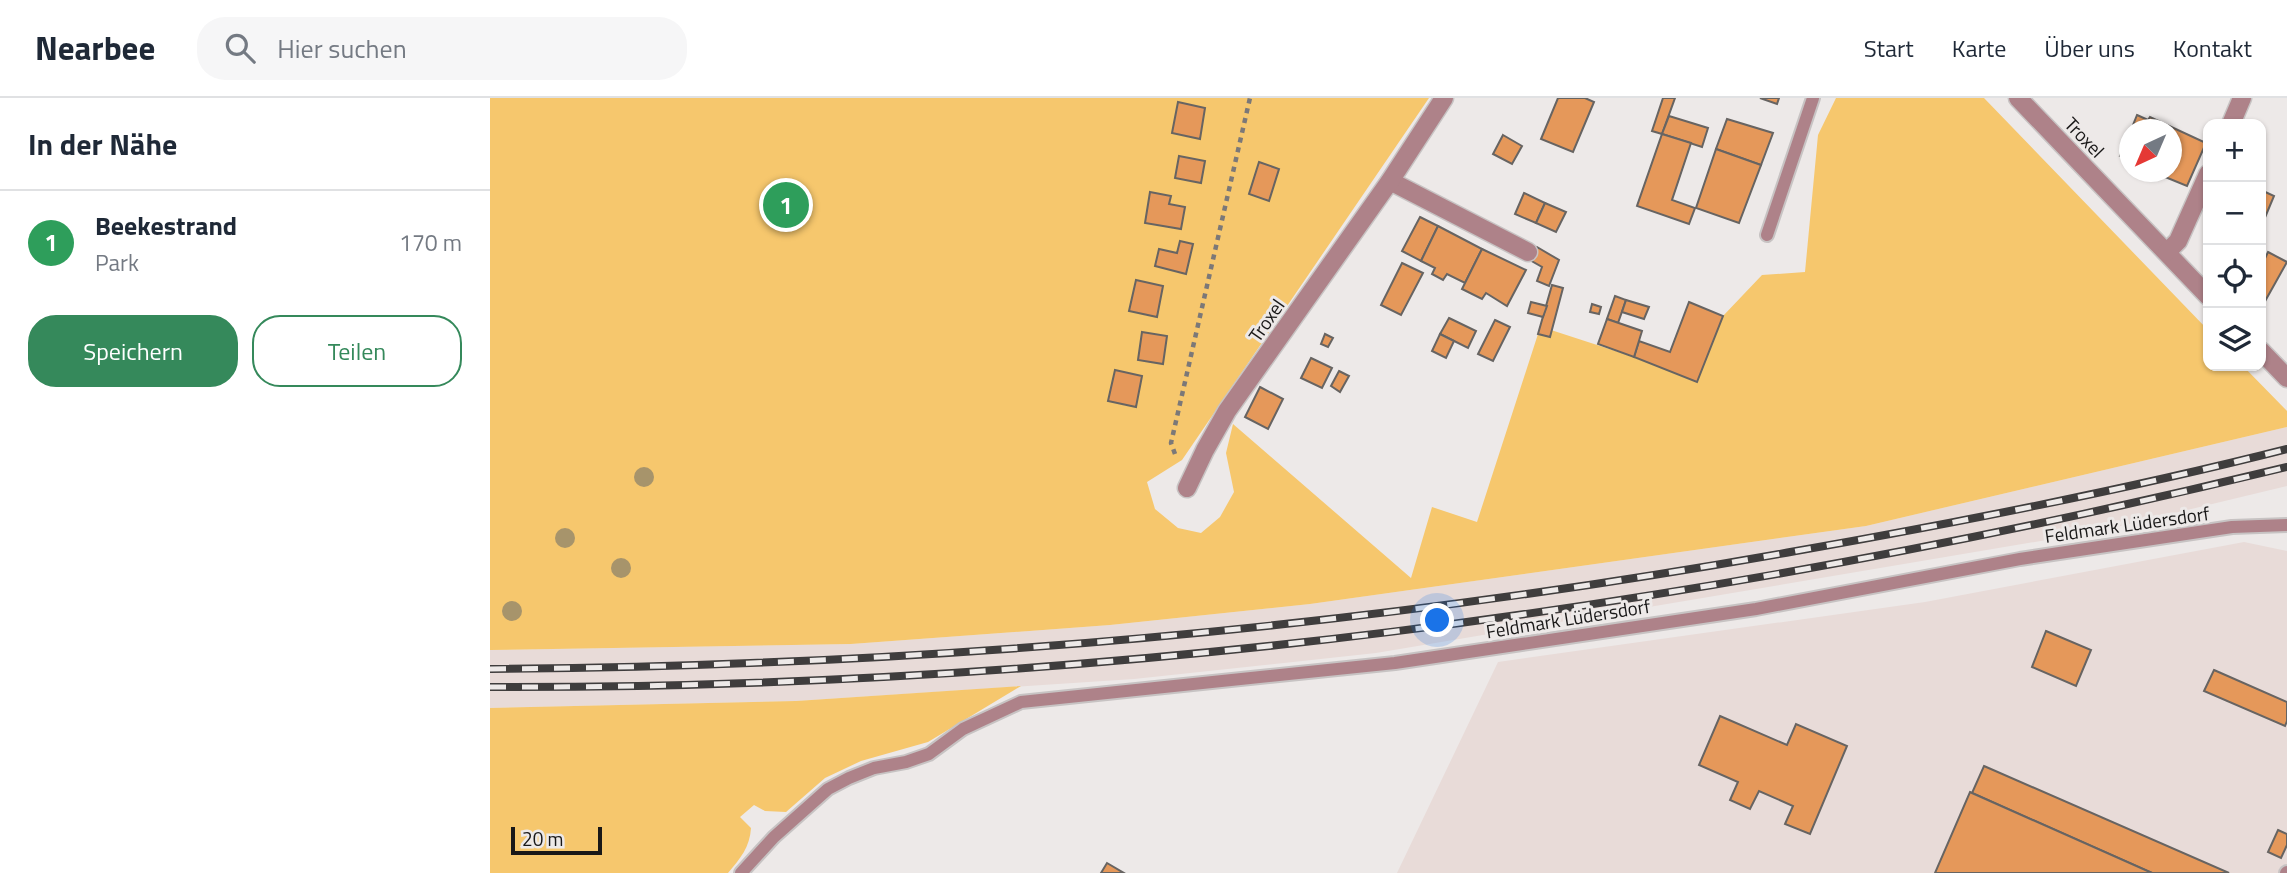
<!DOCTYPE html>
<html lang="de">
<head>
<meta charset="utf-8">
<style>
  body { margin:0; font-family:"Titillium Web",sans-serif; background:#f6f6f7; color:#1f2937 }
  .controls { position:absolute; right:21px; top:21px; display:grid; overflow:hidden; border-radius:14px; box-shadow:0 2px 5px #0004 }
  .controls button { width:63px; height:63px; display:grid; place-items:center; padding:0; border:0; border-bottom:2px solid #e0e1e3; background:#fff; color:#1f2937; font:35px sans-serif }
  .compass { position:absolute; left:1629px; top:21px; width:63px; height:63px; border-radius:50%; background:#fff; box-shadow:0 2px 5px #0004; rotate:224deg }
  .scale { position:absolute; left:21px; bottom:18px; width:91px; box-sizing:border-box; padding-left:7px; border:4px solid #191818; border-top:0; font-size:19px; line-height:24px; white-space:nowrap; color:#191818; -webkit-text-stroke:5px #ede9e8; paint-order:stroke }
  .you { position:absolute; left:948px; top:523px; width:24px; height:24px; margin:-18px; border:5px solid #fff; border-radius:50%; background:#1a73e8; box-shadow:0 0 0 10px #1a73e833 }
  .badge { display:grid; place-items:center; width:46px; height:46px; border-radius:50%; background:#35895b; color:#fff; font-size:23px; font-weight:700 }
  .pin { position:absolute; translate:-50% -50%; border:4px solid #fff; box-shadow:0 2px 7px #0006 }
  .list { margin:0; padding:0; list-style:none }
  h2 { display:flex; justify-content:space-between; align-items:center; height:91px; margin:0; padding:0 28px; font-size:30px }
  h2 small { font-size:23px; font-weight:400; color:#747a83 }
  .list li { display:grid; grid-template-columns:46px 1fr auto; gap:21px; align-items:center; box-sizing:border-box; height:105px; padding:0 28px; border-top:2px solid #e0e1e3 }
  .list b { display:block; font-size:26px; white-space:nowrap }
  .list p { margin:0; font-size:23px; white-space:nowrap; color:#747a83 }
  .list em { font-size:23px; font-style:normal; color:#747a83 }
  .actions { display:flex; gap:14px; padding:21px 28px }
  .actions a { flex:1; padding:16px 0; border:2px solid #35895b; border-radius:28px; text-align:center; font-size:24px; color:#35895b }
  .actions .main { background:#35895b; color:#fff }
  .icon { flex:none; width:38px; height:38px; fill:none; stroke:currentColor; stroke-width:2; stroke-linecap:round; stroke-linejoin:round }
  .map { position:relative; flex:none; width:1797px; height:775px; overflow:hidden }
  header { display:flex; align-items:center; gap:42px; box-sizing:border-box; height:98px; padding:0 35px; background:#fff; border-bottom:2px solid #e0e1e3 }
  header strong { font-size:33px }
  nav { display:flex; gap:38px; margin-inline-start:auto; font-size:24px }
  .search { width:490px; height:63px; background:#f6f6f7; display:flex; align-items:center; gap:18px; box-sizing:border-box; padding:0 24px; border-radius:28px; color:#747a83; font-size:26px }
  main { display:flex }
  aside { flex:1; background:#fff }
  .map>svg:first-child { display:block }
  .built { fill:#e8dbd8 }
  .green { fill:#f6c76d }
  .building { fill:#e5985a; stroke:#676462; stroke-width:2 }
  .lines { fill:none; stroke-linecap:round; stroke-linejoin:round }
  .service-casing { stroke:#c7c3c3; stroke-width:16 }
  .minor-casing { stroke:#c7c3c3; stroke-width:21 }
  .path { stroke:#7b7878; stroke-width:4.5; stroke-dasharray:5 5; stroke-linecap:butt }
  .service { stroke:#ae8289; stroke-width:12 }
  .minor { stroke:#ae8289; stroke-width:18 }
  .rail-casing { stroke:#3f3d3d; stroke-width:8 }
  .rail { stroke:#ede9e8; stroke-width:5; stroke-dasharray:16; stroke-linecap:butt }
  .tree { fill:#a7946b }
  .labels { text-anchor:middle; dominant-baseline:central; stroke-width:6; stroke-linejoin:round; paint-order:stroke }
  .street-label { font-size:19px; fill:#191818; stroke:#ede9e8 }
</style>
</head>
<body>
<header>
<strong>Nearbee</strong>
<div class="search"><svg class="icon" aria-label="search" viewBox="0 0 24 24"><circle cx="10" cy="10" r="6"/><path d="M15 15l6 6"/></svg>Hier suchen</div>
<nav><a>Start</a><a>Karte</a><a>Über uns</a><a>Kontakt</a></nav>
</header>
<main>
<aside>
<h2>In der Nähe<small></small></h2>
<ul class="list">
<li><span class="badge" style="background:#2e9e5b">1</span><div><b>Beekestrand</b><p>Park</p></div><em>170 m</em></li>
</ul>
<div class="actions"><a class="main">Speichern</a><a>Teilen</a></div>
</aside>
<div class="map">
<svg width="1797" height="775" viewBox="0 0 1797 775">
  <rect width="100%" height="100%" fill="#ede9e8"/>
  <!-- built -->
  <g class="built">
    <polygon points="1797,329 1797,388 1610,433 886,555 644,581 306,603 0,610 0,552 361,546 620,527 820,506 1376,428"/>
    <polygon points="1754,444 1797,453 1797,775 907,775 1008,564 1435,504"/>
  </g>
  <!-- green -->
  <g class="green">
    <polygon points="0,0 939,0 692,362 657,384 665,411 688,430 711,435 730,419 744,394 736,355 743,326 921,480 942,409 987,424 1048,236 1060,239 1061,232 1144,259 1207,284 1233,218 1272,177 1315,174 1328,37 1346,0 1494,0 1718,232 1718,268 1753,268 1797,313 1797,329 1376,428 820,506 620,527 361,546 0,552"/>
    <path d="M531,588L438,644L371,663L335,680L296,714L275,713L264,707L250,719L261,730C260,749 250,761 238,775H0V610L306,603Z"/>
  </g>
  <!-- building -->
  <g class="building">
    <polygon points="1068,0 1095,0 1104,4 1083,54 1051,41"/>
    <polygon points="1173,0 1185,0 1172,36 1162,33"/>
    <polygon points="1270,0 1289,0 1287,6"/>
    <polygon points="688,4 715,10 710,41 682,35"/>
    <polygon points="1647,17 1658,22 1660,19 1716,45 1697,88 1663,74 1682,74 1682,32 1641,32"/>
    <polygon points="1179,18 1218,30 1212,49 1172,36"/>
    <polygon points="1237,21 1283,35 1271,67 1226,51"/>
    <polygon points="1640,35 1640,62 1630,58"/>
    <polygon points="1172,36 1201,45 1182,102 1205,110 1199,126 1147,108"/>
    <polygon points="1013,37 1032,48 1022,66 1003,56"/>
    <polygon points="1226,51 1271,67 1249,125 1206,110"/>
    <polygon points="689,58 715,63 711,85 685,80"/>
    <polygon points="769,64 789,71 779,103 759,96"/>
    <polygon points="1771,92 1784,98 1771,129"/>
    <polygon points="660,94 681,98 679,106 695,109 691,131 655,125"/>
    <polygon points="1034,95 1055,105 1046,125 1025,116"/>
    <polygon points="1055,105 1076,114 1066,134 1046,125"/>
    <polygon points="930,119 948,128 931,163 912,153"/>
    <polygon points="948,128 992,151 975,185 957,176 953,182 942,176 945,170 931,163"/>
    <polygon points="690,143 703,146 696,176 665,168 669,151 687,155"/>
    <polygon points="1047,149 1069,162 1059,188 1047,183 1052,169 1038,161"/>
    <polygon points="992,151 1036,172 1017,208 996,195 992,201 972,191"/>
    <polygon points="1778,154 1797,164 1774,205 1771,202 1771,169"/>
    <polygon points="912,165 933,175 911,217 891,207"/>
    <polygon points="646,182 673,188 667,219 639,213"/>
    <polygon points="1062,187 1073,190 1060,239 1048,236"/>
    <polygon points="1125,198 1136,202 1128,225 1117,221"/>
    <polygon points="1136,202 1159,209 1154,221 1132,214"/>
    <polygon points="1041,204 1057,208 1053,219 1038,215"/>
    <polygon points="1199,204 1233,218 1207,284 1144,259 1149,243 1180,254"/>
    <polygon points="1102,206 1111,209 1109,216 1100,214"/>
    <polygon points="959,220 986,233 978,250 950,236"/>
    <polygon points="1117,221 1152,233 1144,259 1108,246"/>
    <polygon points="1005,222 1020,229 1003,263 988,256"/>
    <polygon points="652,234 677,238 673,266 648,262"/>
    <polygon points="835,236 843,240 838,249 831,246"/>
    <polygon points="950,236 964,243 956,260 942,253"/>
    <polygon points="821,260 842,270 832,290 811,280"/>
    <polygon points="625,272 652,278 646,309 618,303"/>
    <polygon points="849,273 859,278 850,294 841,288"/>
    <polygon points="770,289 793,301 778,331 755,319"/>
    <polygon points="1556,533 1601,552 1586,588 1542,569"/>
    <polygon points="1724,572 1797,604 1797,623 1795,628 1714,593"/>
    <polygon points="1230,618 1297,647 1306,626 1357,648 1320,736 1295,726 1303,708 1269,693 1260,711 1240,702 1248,684 1209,667"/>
    <polygon points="1494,668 1739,775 1662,775 1482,695"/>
    <polygon points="1480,694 1482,695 1662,775 1445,775"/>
    <polygon points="1788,732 1797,736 1797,747 1791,760 1778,754"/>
    <polygon points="617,765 634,775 611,775"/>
  </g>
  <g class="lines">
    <!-- service casing -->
    <g class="service-casing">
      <g id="service">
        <polyline points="1277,137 1323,0"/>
        <polyline points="251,775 284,739 338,691 359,680 384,670 416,664 439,656 473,631 531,604 905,565 1266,511 1530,461 1742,429 1797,427"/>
        <polyline points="1796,775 1797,774"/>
      </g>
    </g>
    <!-- minor casing -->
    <g class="minor-casing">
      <g id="minor">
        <polyline points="1528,0 1718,198"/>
        <polyline points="1741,26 1752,0"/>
        <polyline points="900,83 1038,154"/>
        <polyline points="1677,154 1688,143 1718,76"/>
        <polyline points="1771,253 1797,280"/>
        <polyline points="697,390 715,352 737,313 900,83 954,0"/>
      </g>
    </g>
    <!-- path -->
    <polyline class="path" points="685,356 681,345 760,0"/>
    <!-- service -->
    <use href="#service" class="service"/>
    <!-- minor -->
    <use href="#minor" class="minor"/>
    <!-- rail casing -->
    <g class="rail-casing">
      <g id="rail">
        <path d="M0,571C438,568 875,530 1306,453C1471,424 1635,392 1797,351"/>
        <path d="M0,589C604,591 1210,512 1797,369"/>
      </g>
    </g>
    <!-- rail -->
    <use href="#rail" class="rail"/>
  </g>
  <!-- trees -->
  <g class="tree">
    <circle cx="154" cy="379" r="10"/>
    <circle cx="75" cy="440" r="10"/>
    <circle cx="131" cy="470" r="10"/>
    <circle cx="22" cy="513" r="10"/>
  </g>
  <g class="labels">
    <!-- street labels -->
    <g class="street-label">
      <text transform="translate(1595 39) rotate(46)">Troxel</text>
      <text transform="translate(776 222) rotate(-55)">Troxel</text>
      <text transform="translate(1637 426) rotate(-8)">Feldmark Lüdersdorf</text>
      <text transform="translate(1078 520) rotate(-9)">Feldmark Lüdersdorf</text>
    </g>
  </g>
</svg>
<div class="controls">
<button>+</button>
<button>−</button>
<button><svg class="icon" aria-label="locate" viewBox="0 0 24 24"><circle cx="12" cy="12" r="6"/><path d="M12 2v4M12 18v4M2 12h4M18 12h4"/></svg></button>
<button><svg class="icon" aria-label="layers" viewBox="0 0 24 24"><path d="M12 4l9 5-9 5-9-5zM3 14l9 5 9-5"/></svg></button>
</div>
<svg class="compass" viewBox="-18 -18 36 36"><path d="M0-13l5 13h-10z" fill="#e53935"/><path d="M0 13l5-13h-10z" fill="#747a83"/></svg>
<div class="scale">20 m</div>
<div class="you"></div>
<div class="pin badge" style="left:296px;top:107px;background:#2e9e5b">1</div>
</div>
</main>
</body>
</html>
